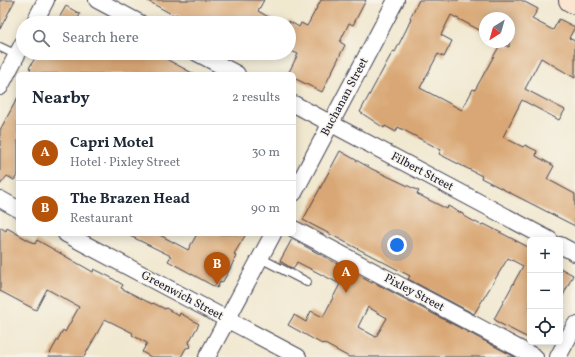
<!DOCTYPE html>
<html lang="en">
<head>
<meta charset="utf-8">
<style>
  body { margin:0; font-family:Vollkorn,serif; background:#f2f2f3; color:#1f2937 }
  .controls { position:absolute; right:12px; bottom:12px; display:grid; overflow:hidden; border-radius:6px; box-shadow:0 2px 10px #0003 }
  .controls button { width:36px; height:36px; display:grid; place-items:center; padding:0; border:0; border-bottom:1px solid #e0e1e3; background:#fff; color:#1f2937; font:20px sans-serif }
  .compass { position:absolute; left:479px; top:12px; width:36px; height:36px; border-radius:50%; background:#fff; box-shadow:0 2px 10px #0003; rotate:217deg }
  .you { position:absolute; left:397px; top:245px; width:14px; height:14px; margin:-10px; border:3px solid #fff; border-radius:50%; background:#1a73e8; box-shadow:0 0 0 6px #1a73e833 }
  .badge { display:grid; place-items:center; width:26px; height:26px; border-radius:50%; background:#b45309; color:#fff; font-size:13px; font-weight:700 }
  .pin { position:absolute; translate:-50% -33px; filter:drop-shadow(0 1px 2px #0008) }
  .pin::after { content:''; position:absolute; top:21px; width:14px; height:12px; background:inherit; clip-path:polygon(0 0,100% 0,50% 100%) }
  .list { margin:0; padding:0; list-style:none }
  h2 { display:flex; justify-content:space-between; align-items:center; height:52px; margin:0; padding:0 16px; font-size:17px }
  h2 small { font-size:13px; font-weight:400; color:#747a83 }
  .list li { display:grid; grid-template-columns:26px 1fr auto; gap:12px; align-items:center; box-sizing:border-box; height:56px; padding:0 16px; border-top:1px solid #e0e1e3 }
  .list b { display:block; font-size:15px; white-space:nowrap }
  .list p { margin:0; font-size:13px; white-space:nowrap; color:#747a83 }
  .list em { font-size:13px; font-style:normal; color:#747a83 }
  .icon { flex:none; width:22px; height:22px; fill:none; stroke:currentColor; stroke-width:2; stroke-linecap:round; stroke-linejoin:round }
  .map { position:relative; flex:none; width:575px; height:357px; overflow:hidden }
  .search { position:absolute; background:#fff; box-shadow:0 2px 10px #0003; left:16px; top:16px; width:280px; height:44px; display:flex; align-items:center; gap:10px; box-sizing:border-box; padding:0 14px; border-radius:22px; color:#747a83; font-size:15px }
  .panel { position:absolute; background:#fff; box-shadow:0 2px 10px #0003; left:16px; top:72px; width:280px; height:164px; border-radius:6px }
  .map>svg:first-child { display:block }
  .building { fill:#d9a774; fill-rule:evenodd }
  .lines { fill:none; stroke-linecap:round; stroke-linejoin:round }
  .lane-casing { stroke:#414051; stroke-width:10 }
  .street-casing { stroke:#414051; stroke-width:18 }
  .secondary-casing { stroke:#414051; stroke-width:24 }
  .lane { stroke:#fff; stroke-width:8 }
  .street { stroke:#fff; stroke-width:16 }
  .secondary { stroke:#fce5d0; stroke-width:22 }
  .labels { text-anchor:middle; dominant-baseline:central; stroke-width:3; stroke-linejoin:round; paint-order:stroke }
  .street-label { font-size:12px; fill:#22223b; stroke:#f7f3e8 }
</style>
</head>
<body>
<div class="map">
<svg width="575" height="357" viewBox="0 0 575 357">
  <rect width="100%" height="100%" fill="#f7f3e8"/>
  <filter id="ink" filterUnits="userSpaceOnUse"><feTurbulence type="fractalNoise" baseFrequency=".025" numOctaves="2"/><feDisplacementMap in="SourceGraphic" scale="8" xChannelSelector="R" yChannelSelector="G"/><feConvolveMatrix kernelMatrix="1 2 1 2 8 2 1 2 1" color-interpolation-filters="sRGB"/></filter>
  <filter id="wash" filterUnits="userSpaceOnUse"><feTurbulence type="fractalNoise" baseFrequency=".012" numOctaves="4" result="noise"/><feDisplacementMap in="SourceGraphic" scale="16" xChannelSelector="R" yChannelSelector="G"/><feGaussianBlur stdDeviation="0.9" result="paint"/><feColorMatrix in="noise" values="0 0 0 0 0 0 0 0 0 0 0 0 0 0 0 0 0 1.4 0 .05"/><feComposite in="paint" operator="in"/></filter>
  <g filter="url(#wash)">
    <rect width="100%" height="100%" fill="#f1e8d0"/>
    <g id="blocks">
      <!-- building -->
      <g class="building">
        <polygon points="0,0 15,0 0,29"/>
        <polygon points="146,0 264,0 258,11 279,23 195,23 191,21 190,22 176,14 175,16"/>
        <polygon points="321,0 366,0 353,25 349,23 340,42 345,45 322,92 294,78 294,74 288,74 298,54 289,50 289,21 299,27 301,23 307,26"/>
        <path d="M419,0H521L538,9L532,19L553,30L559,19L575,27L569,38L575,41V78L541,58L525,89L565,110L559,120L522,100L503,137L523,147L525,145L537,151L536,156L554,166L547,179L575,194V226L481,178L482,176L439,154L441,150L398,127L396,132L385,126L384,128L360,112L393,51L395,52L407,28L411,19L410,18ZM451,15L485,33V18H509V47L501,43L475,90L473,89L462,110L420,88L438,54L444,57L452,41L441,35Z"/>
        <polygon points="66,6 80,14 76,23 56,23"/>
        <polygon points="38,53 155,53 194,74 28,74 31,69 29,68"/>
        <polygon points="18,97 18,174 14,180 7,176 0,185 0,130"/>
        <polygon points="340,151 372,169 419,191 417,194 447,209 448,206 463,214 464,216 481,225 484,224 530,248 530,339 497,322 497,321 494,319 523,266 508,258 474,314 408,279 410,276 303,220"/>
        <polygon points="0,227 6,231 7,228 35,244 37,240 93,272 94,269 110,277 123,285 121,288 142,299 152,304 153,303 165,309 166,308 179,316 180,313 199,324 189,342 191,347 186,348 181,357 151,357 142,352 147,343 132,335 133,333 105,319 84,357 48,357 63,330 65,332 79,307 47,289 36,310 0,291"/>
        <polygon points="126,234 158,234 188,250 197,234 246,234 234,254 236,256 231,267 222,283 220,282 217,288 168,261 171,256"/>
        <path d="M292,239L372,283L373,282L515,357H349L323,343L322,344L288,325L294,315L306,322L311,311L323,317L340,284L297,262L293,269L280,261ZM368,307L387,318L376,337L358,327Z"/>
        <polygon points="560,268 573,275 560,302"/>
      </g>
    </g>
  </g>
  <g filter="url(#ink)">
    <use href="#blocks" fill-opacity="0" stroke="#414051" stroke-width="1"/>
    <g class="lines">
      <!-- lane casing -->
      <g class="lane-casing">
        <g id="lane">
          <polyline points="0,47 17,55"/>
          <polyline points="260,258 307,282"/>
        </g>
      </g>
      <!-- street casing -->
      <g class="street-casing">
        <g id="street">
          <polyline points="97,0 140,23"/>
          <polyline points="34,23 46,0"/>
          <polyline points="197,53 237,74"/>
          <polyline points="0,87 23,43"/>
          <polyline points="294,104 550,240"/>
          <polyline points="294,193 396,0"/>
          <polyline points="0,199 18,209"/>
          <polyline points="294,229 535,357"/>
          <polyline points="66,234 298,357"/>
          <polyline points="560,245 575,253"/>
          <polyline points="207,357 273,234"/>
          <polyline points="558,357 575,325"/>
        </g>
      </g>
      <!-- secondary casing -->
      <g class="secondary-casing">
        <polyline id="secondary" points="570,0 575,3"/>
      </g>
      <!-- lane -->
      <use href="#lane" class="lane"/>
      <!-- street -->
      <use href="#street" class="street"/>
      <!-- secondary -->
      <use href="#secondary" class="secondary"/>
    </g>
  </g>
  <g class="labels">
    <!-- street labels -->
    <g class="street-label">
      <text transform="translate(345 97) rotate(-62)">Buchanan Street</text>
      <text transform="translate(422 172) rotate(28)">Filbert Street</text>
      <text transform="translate(414 293) rotate(28)">Pixley Street</text>
      <text transform="translate(182 296) rotate(28)">Greenwich Street</text>
    </g>
  </g>
</svg>
<div class="controls">
<button>+</button>
<button>−</button>
<button><svg class="icon" aria-label="locate" viewBox="0 0 24 24"><circle cx="12" cy="12" r="6"/><path d="M12 2v4M12 18v4M2 12h4M18 12h4"/></svg></button>
</div>
<svg class="compass" viewBox="-18 -18 36 36"><path d="M0-13l5 13h-10z" fill="#e53935"/><path d="M0 13l5-13h-10z" fill="#747a83"/></svg>
<div class="you"></div>
<div class="pin badge" style="left:346px;top:293px">A</div>
<div class="pin badge" style="left:217px;top:285px">B</div>
<div class="search"><svg class="icon" aria-label="search" viewBox="0 0 24 24"><circle cx="10" cy="10" r="6"/><path d="M15 15l6 6"/></svg>Search here</div>
<section class="panel">
<h2>Nearby<small>2 results</small></h2>
<ul class="list">
<li><span class="badge">A</span><div><b>Capri Motel</b><p>Hotel · Pixley Street</p></div><em>30 m</em></li>
<li><span class="badge">B</span><div><b>The Brazen Head</b><p>Restaurant</p></div><em>90 m</em></li>
</ul>
</section>
</div>
</body>
</html>
